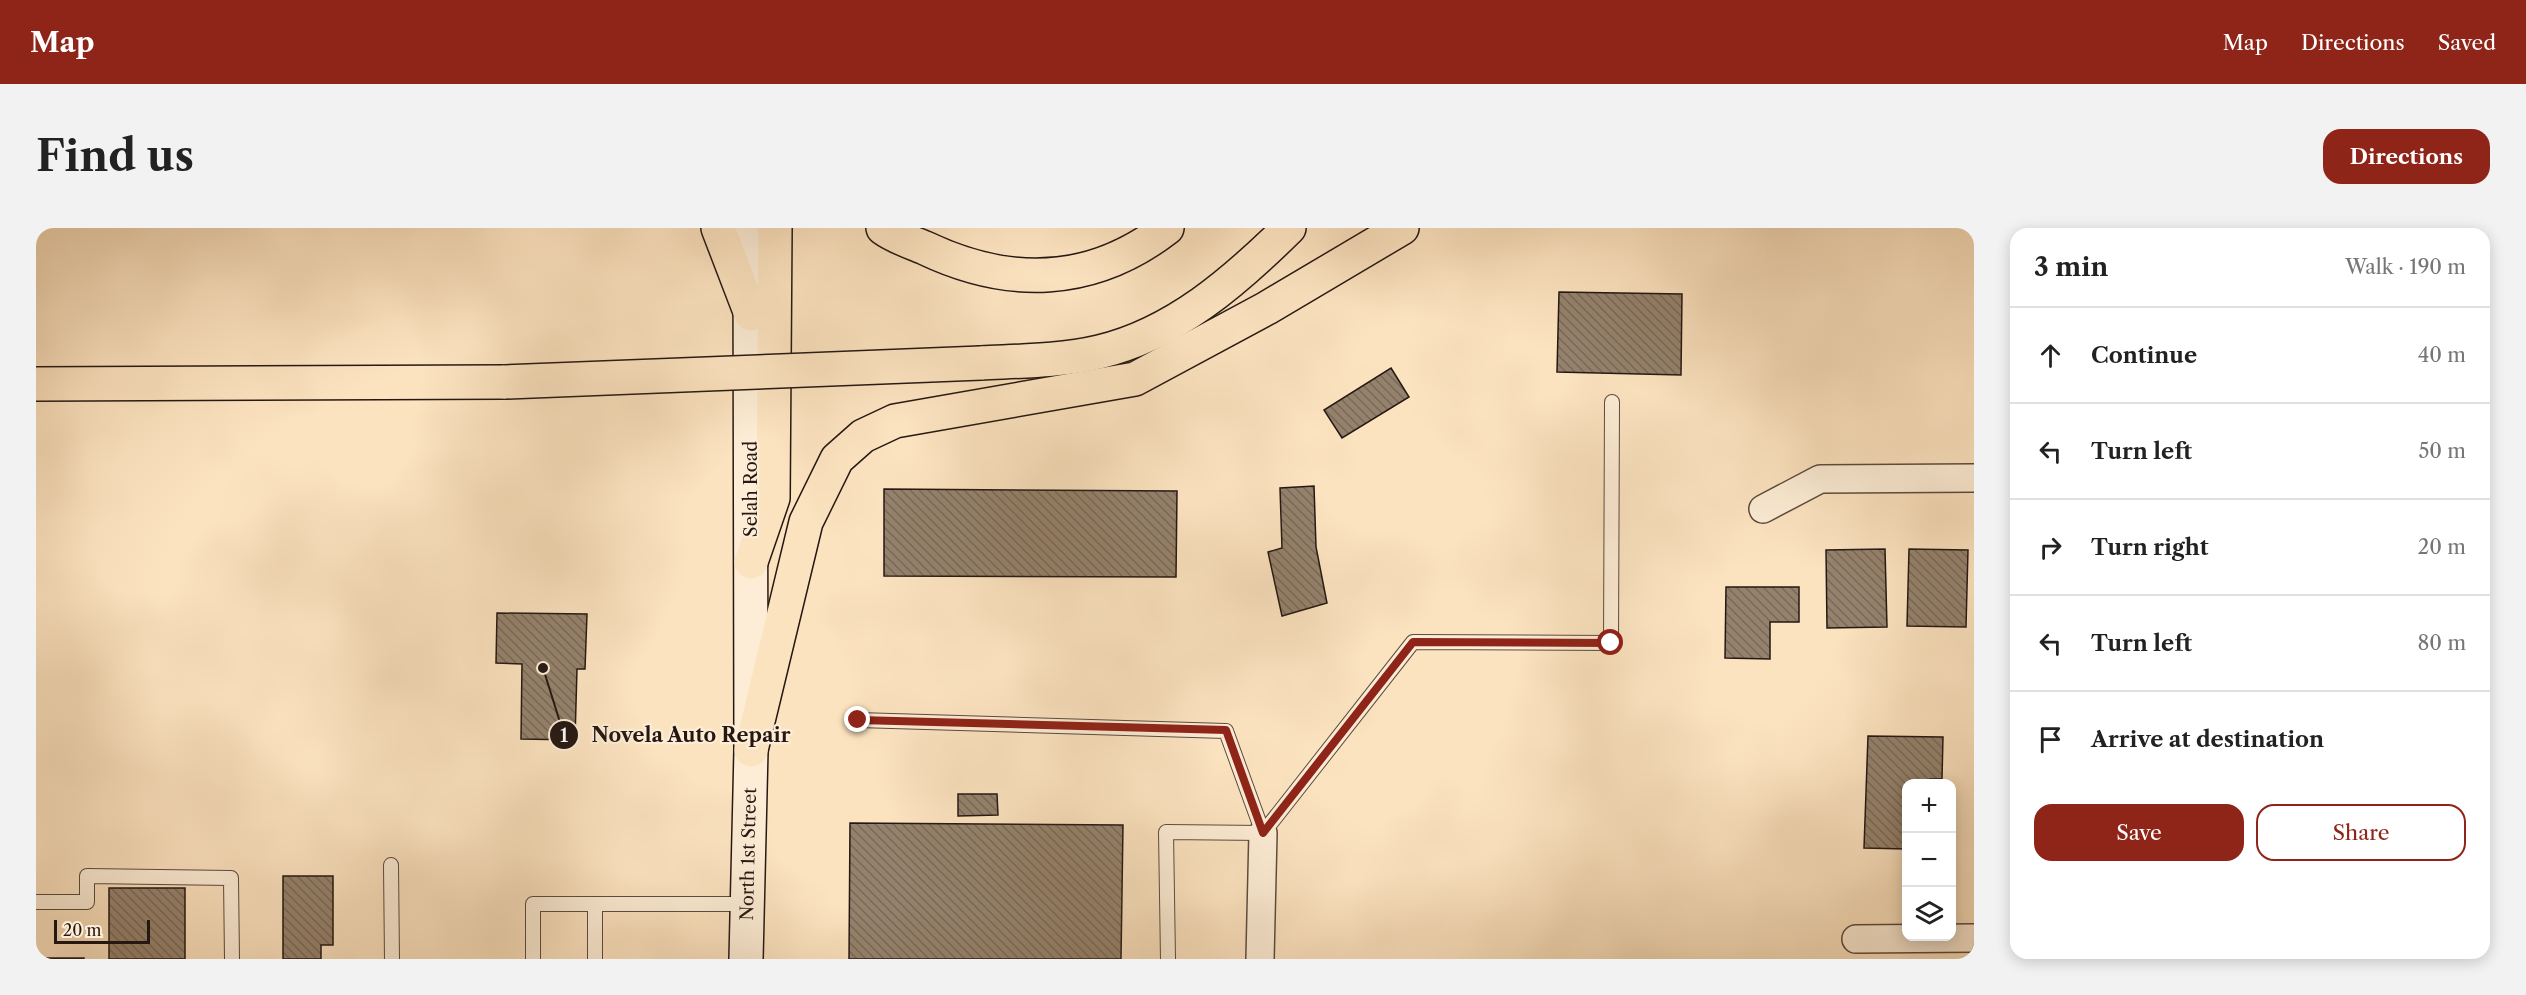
<!DOCTYPE html>
<html lang="en">
<head>
<meta charset="utf-8">
<style>
  body { margin:0; font-family:"Libre Caslon Text",serif; background:#f2f2f2; color:#222 }
  .controls { position:absolute; right:18px; bottom:18px; display:grid; overflow:hidden; border-radius:12px; box-shadow:0 3px 15px #0003 }
  .controls button { width:54px; height:54px; display:grid; place-items:center; padding:0; border:0; border-bottom:2px solid #e0e0e0; background:#fff; color:#222; font:30px sans-serif }
  .scale { position:absolute; left:18px; bottom:15px; width:96px; box-sizing:border-box; padding-left:6px; border:3px solid #251813; border-top:0; font-size:16px; line-height:21px; white-space:nowrap; color:#251813; -webkit-text-stroke:4px #fdedd6; paint-order:stroke }
  .stop { position:absolute; width:18px; height:18px; margin:-14px; border:4px solid #8f2418; border-radius:50%; background:#fff }
  .stop.end { background:#8f2418; border-color:#fff; box-shadow:0 2px 6px #0008 }
  .list { margin:0; padding:0; list-style:none }
  h2 { display:flex; justify-content:space-between; align-items:center; height:78px; margin:0; padding:0 24px; font-size:26px }
  h2 small { font-size:20px; font-weight:400; color:#767676 }
  .list li { display:grid; grid-template-columns:39px 1fr auto; gap:18px; align-items:center; box-sizing:border-box; height:96px; padding:0 24px; border-top:2px solid #e0e0e0 }
  .list b { display:block; font-size:22px; white-space:nowrap }
  .list em { font-size:20px; font-style:normal; color:#767676 }
  .actions { display:flex; gap:12px; padding:18px 24px }
  .actions a { flex:1; padding:14px 0; border:2px solid #8f2418; border-radius:18px; text-align:center; font-size:21px; color:#8f2418 }
  .actions .main { background:#8f2418; color:#fff }
  .icon { flex:none; width:33px; height:33px; fill:none; stroke:currentColor; stroke-width:2; stroke-linecap:round; stroke-linejoin:round }
  .map { position:relative; flex:none; width:1938px; height:731px; overflow:hidden; border-radius:18px }
  header { display:flex; align-items:center; gap:36px; box-sizing:border-box; height:84px; padding:0 30px; background:#8f2418; color:#fff }
  header strong { font-size:28px }
  nav { display:flex; gap:33px; margin-inline-start:auto; font-size:21px }
  .intro { display:flex; align-items:center; justify-content:space-between; box-sizing:border-box; height:144px; padding:0 36px }
  h1 { margin:0; font-size:42px }
  .button { padding:15px 27px; border-radius:18px; background:#8f2418; color:#fff; font-size:21px; font-weight:700 }
  main { display:flex; gap:36px; padding:0 36px }
  aside { flex:1; background:#fff; border-radius:18px; box-shadow:0 3px 15px #0003 }
  .map>svg:first-child { display:block }
  .building { fill:url(#building-back-hatch); stroke:#251813; stroke-width:1.5 }
  .lines { fill:none; stroke-linecap:round; stroke-linejoin:round }
  .lane-casing { stroke:#5b4b3e; stroke-width:16 }
  .street-casing { stroke:#5b4b3e; stroke-width:30 }
  .secondary-casing { stroke:#251813; stroke-width:36 }
  .highway-casing { stroke:#251813; stroke-width:36 }
  .lane { stroke:#fdedd6; stroke-width:14 }
  .street { stroke:#fdedd6; stroke-width:27 }
  .secondary { stroke:#fdedd6; stroke-width:33 }
  .highway { stroke:#fce3c0; stroke-width:33 }
  .highway-bridge-casing { stroke:#251813; stroke-width:36; stroke-linecap:butt }
  .highway-bridge { stroke:#fce3c0; stroke-width:33 }
  .route { stroke:#8f2418; stroke-width:8 }
  .labels { text-anchor:middle; dominant-baseline:central; stroke-width:4.5; stroke-linejoin:round; paint-order:stroke }
  .street-label { font-size:18px; fill:#251813; stroke:#fdedd6 }
  .leader { fill:none; stroke:#251813; stroke-width:2 }
  .callout-dot { fill:#251813; stroke:#fdedd6; stroke-width:2 }
  .mark-label { font-size:18px; text-anchor:middle; font-weight:bold; fill:#fff }
  .callout-label { font-size:20px; text-anchor:middle; font-weight:bold; fill:#251813; stroke:#fdedd6; stroke-width:4.5; stroke-linejoin:round; paint-order:stroke }
</style>
</head>
<body>
<header>
<strong>Map</strong>
<nav><a>Map</a><a>Directions</a><a>Saved</a></nav>
</header>
<div class="intro"><h1>Find us</h1><a class="button">Directions</a></div>
<main>
<div class="map">
<svg width="1938" height="731" viewBox="0 0 1938 731">
  <defs>
    <pattern id="building-back-hatch" width="6" height="6" patternUnits="userSpaceOnUse" patternTransform="scale(1.5)"><rect width="6" height="6" fill="#95826d"/><path d="M-1 5l2 2M0 0l6 6M5-1l2 2" fill="none" stroke="#796958"/></pattern>
  </defs>
  <rect width="100%" height="100%" fill="#fce3c0"/>
  <filter id="stains"><feTurbulence type="fractalNoise" baseFrequency=".00333" numOctaves="4"/><feColorMatrix values="0 0 0 0 .2 0 0 0 0 .09 0 0 0 0 .02 0 0 0 .5 -.17"/></filter>
  <radialGradient id="worn" r=".72"><stop offset=".6" stop-color="#630" stop-opacity="0"/><stop offset="1" stop-color="#630" stop-opacity=".3"/></radialGradient>
  <!-- building -->
  <g class="building">
    <polygon points="1523,64 1646,66 1645,147 1521,144"/>
    <polygon points="1355,140 1373,169 1306,210 1288,182"/>
    <polygon points="1278,258 1280,319 1291,375 1246,388 1232,324 1246,320 1244,260"/>
    <polygon points="848,261 1141,263 1140,349 848,348"/>
    <polygon points="1849,321 1851,399 1791,400 1790,322"/>
    <polygon points="1873,321 1932,322 1930,399 1871,398"/>
    <polygon points="1690,359 1763,359 1763,394 1734,394 1734,431 1689,430"/>
    <polygon points="461,385 551,386 549,441 541,441 539,512 485,511 486,436 460,435"/>
    <polygon points="1832,508 1907,509 1906,551 1894,551 1894,556 1870,556 1870,621 1828,620"/>
    <polygon points="922,566 961,566 962,587 922,588"/>
    <polygon points="814,595 1087,597 1085,731 813,731"/>
    <polygon points="247,648 297,648 297,717 285,717 285,731 247,731"/>
    <rect x="73" y="660" width="76" height="71"/>
    <rect x="0" y="730" width="48" height="1"/>
  </g>
  <g class="lines">
    <!-- lane casing -->
    <g class="lane-casing">
      <g id="lane">
        <polyline points="822,492 1190,503 1227,605 1377,414 1575,415 1576,174"/>
        <polyline points="355,637 356,731"/>
        <polyline points="0,674 51,674 51,648 195,650 196,731"/>
        <polyline points="559,676 559,731"/>
        <polyline points="497,731 497,676 711,676"/>
        <polyline points="1132,731 1130,604 1227,605"/>
      </g>
    </g>
    <!-- street casing -->
    <g class="street-casing">
      <g id="street">
        <polyline points="1727,281 1784,251 1938,250"/>
        <polyline points="1820,711 1938,710"/>
        <polyline points="1224,731 1227,605"/>
      </g>
    </g>
    <!-- secondary casing -->
    <g class="secondary-casing">
      <g id="secondary">
        <path id="s1" d="M710,731L715,522L714,0"/>
      </g>
    </g>
    <!-- highway casing -->
    <g class="highway-casing">
      <g id="highway">
        <polyline points="682,0 715,86"/>
        <path d="M847,0C859,9 875,14 889,20C973,60 1056,58 1131,0"/>
        <path d="M945,135C984,133 1025,133 1063,124C1139,106 1199,53 1253,0"/>
        <polyline points="0,156 469,154"/>
        <polyline points="715,334 737,270 739,0"/>
        <polyline points="715,522 770,294 801,231 827,208 859,193 1099,151 1231,80 1366,0"/>
      </g>
    </g>
    <!-- lane -->
    <use href="#lane" class="lane"/>
    <!-- street -->
    <use href="#street" class="street"/>
    <!-- secondary -->
    <use href="#secondary" class="secondary"/>
    <!-- highway -->
    <use href="#highway" class="highway"/>
    <!-- highway-bridge casing -->
    <g class="highway-bridge-casing">
      <polyline id="highway-bridge" points="469,154 945,135"/>
    </g>
    <!-- highway-bridge -->
    <use href="#highway-bridge" class="highway-bridge"/>
  </g>
  <g class="lines">
    <!-- route -->
    <polyline class="route" points="822,492 1190,502 1227,605 1377,414 1575,415"/>
  </g>
  <g class="labels">
    <!-- street labels -->
    <g class="street-label">
      <text transform="translate(715 261) rotate(-90)">Selah Road</text>
      <text stroke="none"><textPath href="#s1" startOffset="105">North 1st Street</textPath></text>
    </g>
  </g>
  <!-- callouts -->
  <path class="leader" d="M507 440L528 507"/>
  <g class="callout-dot">
    <circle cx="507" cy="440" r="6"/>
    <circle cx="528" cy="507" r="15"/>
  </g>
  <g class="mark-label">
    <text x="528" y="514">1</text>
  </g>
  <g class="callout-label">
    <text x="655" y="514">Novela Auto Repair</text>
  </g>
  <rect width="100%" height="100%" filter="url(#stains)"/>
  <rect width="100%" height="100%" fill="url(#worn)"/>
</svg>
<div class="controls">
<button>+</button>
<button>−</button>
<button><svg class="icon" aria-label="layers" viewBox="0 0 24 24"><path d="M12 4l9 5-9 5-9-5zM3 14l9 5 9-5"/></svg></button>
</div>
<div class="scale">20 m</div>
<div class="stop" style="left:1575px;top:415px"></div>
<div class="stop end" style="left:822px;top:492px"></div>
</div>
<aside>
<h2>3 min<small>Walk · 190 m</small></h2>
<ul class="list">
<li><svg class="icon" aria-label="ahead" viewBox="0 0 24 24"><path d="M12 20V5M6 11l6-6 6 6"/></svg><div><b>Continue</b></div><em>40 m</em></li>
<li><svg class="icon" aria-label="left" viewBox="0 0 24 24"><path d="M17 20v-9H6M10 6l-5 5 5 5"/></svg><div><b>Turn left</b></div><em>50 m</em></li>
<li><svg class="icon" aria-label="right" viewBox="0 0 24 24"><path d="M7 20v-9h11M14 6l5 5-5 5"/></svg><div><b>Turn right</b></div><em>20 m</em></li>
<li><svg class="icon" aria-label="left" viewBox="0 0 24 24"><path d="M17 20v-9H6M10 6l-5 5 5 5"/></svg><div><b>Turn left</b></div><em>80 m</em></li>
<li><svg class="icon" aria-label="arrive" viewBox="0 0 24 24"><path d="M6 21V4h12l-3 4 3 4H6"/></svg><div><b>Arrive at destination</b></div></li>
</ul>
<div class="actions"><a class="main">Save</a><a>Share</a></div>
</aside>
</main>
</body>
</html>
